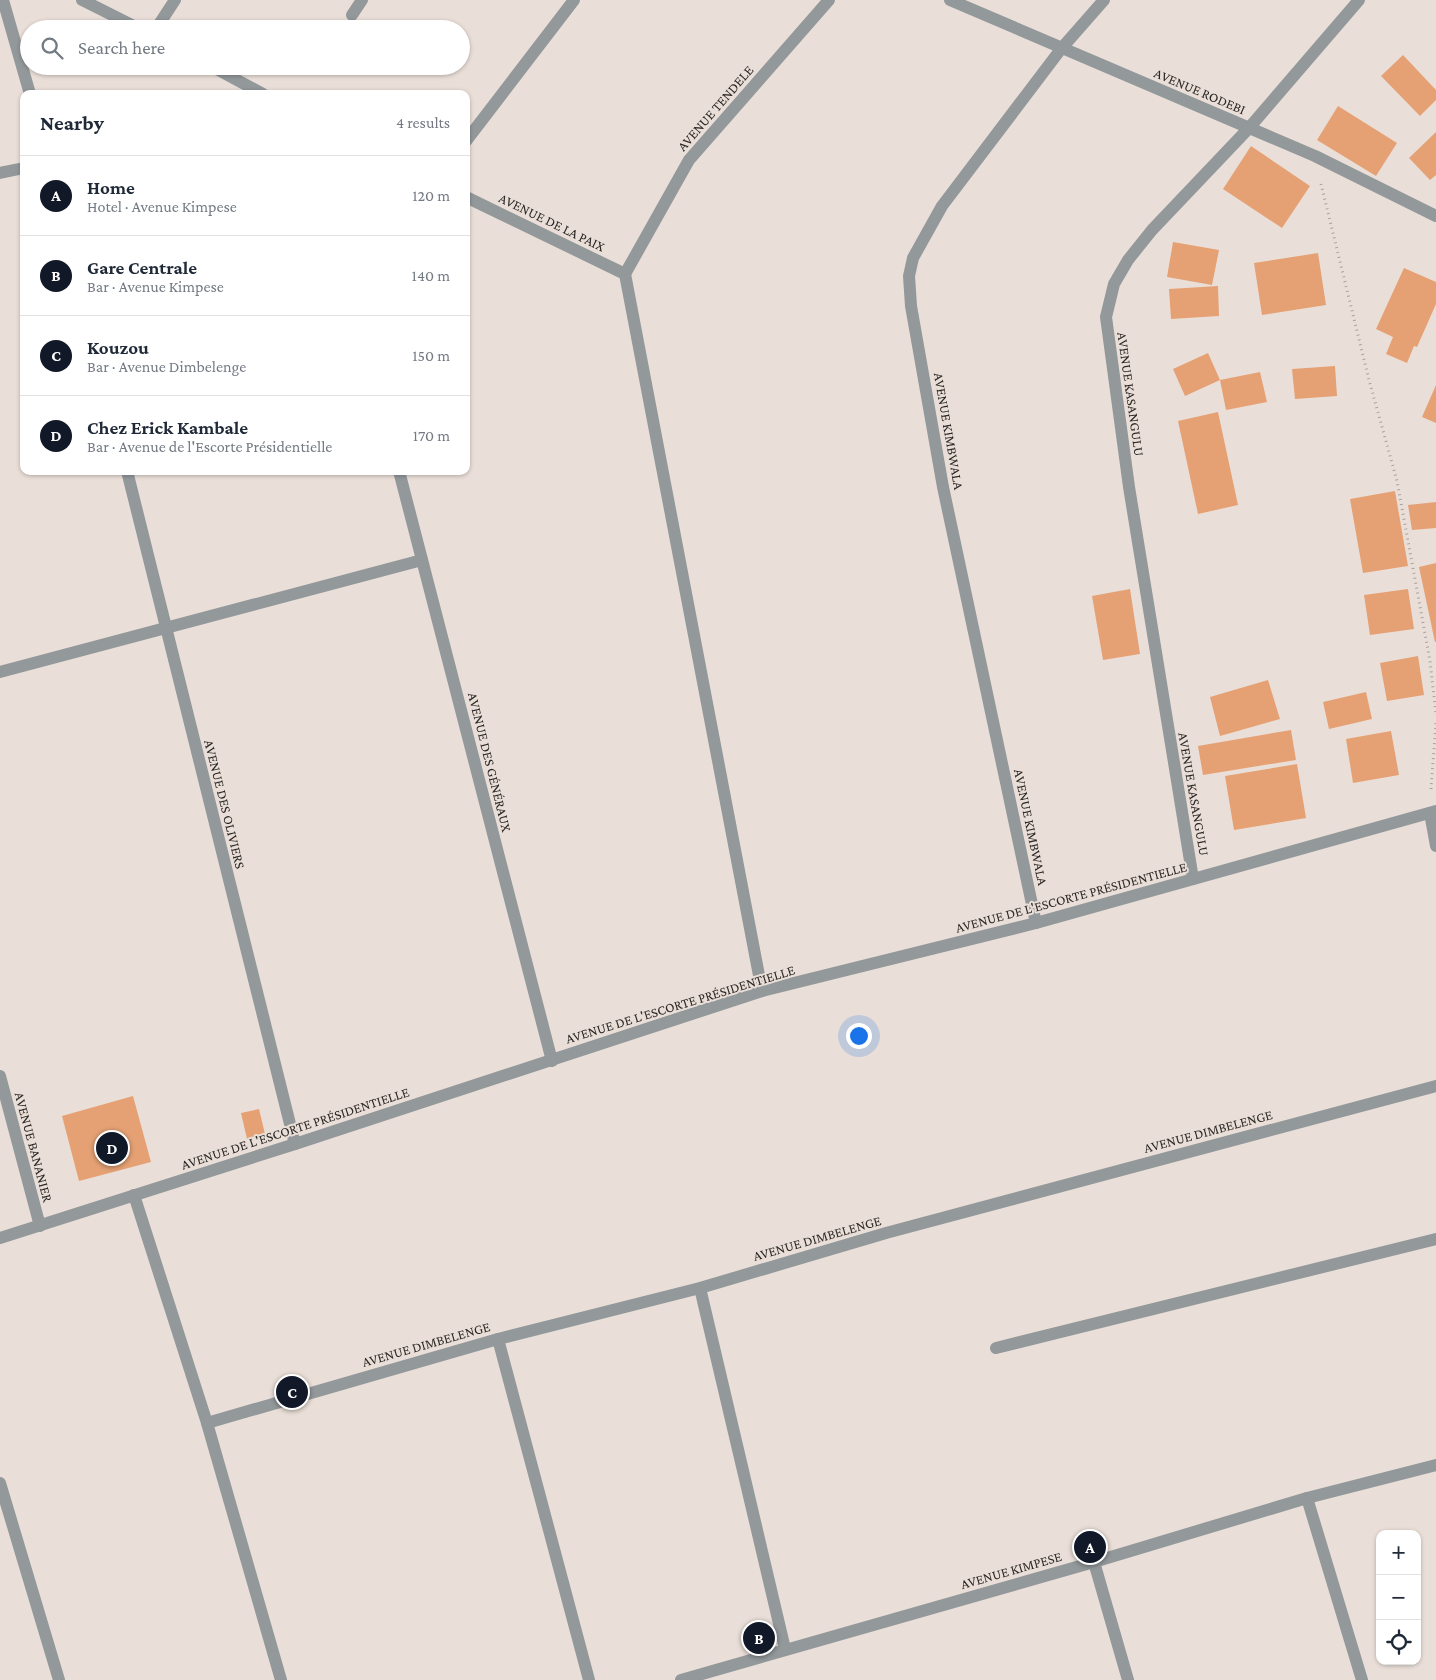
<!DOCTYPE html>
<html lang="en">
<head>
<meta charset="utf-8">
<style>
  body { margin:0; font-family:"Crimson Pro",serif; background:#f6f6f7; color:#1f2937 }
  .controls { position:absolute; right:15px; bottom:15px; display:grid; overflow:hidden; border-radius:10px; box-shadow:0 1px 4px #0004 }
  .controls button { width:45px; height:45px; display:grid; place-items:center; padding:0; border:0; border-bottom:1px solid #e0e1e3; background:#fff; color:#1f2937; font:25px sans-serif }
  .you { position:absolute; left:858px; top:1035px; width:18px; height:18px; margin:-12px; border:4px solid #fff; border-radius:50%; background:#1a73e8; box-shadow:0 0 0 8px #1a73e833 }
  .badge { display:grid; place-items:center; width:32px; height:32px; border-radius:50%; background:#111827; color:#fff; font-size:16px; font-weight:700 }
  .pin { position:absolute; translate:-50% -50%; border:2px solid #fff; box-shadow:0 1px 5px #0006 }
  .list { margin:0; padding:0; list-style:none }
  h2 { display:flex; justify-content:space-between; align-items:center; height:65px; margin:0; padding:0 20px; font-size:21px }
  h2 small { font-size:16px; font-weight:400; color:#747a83 }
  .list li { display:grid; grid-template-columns:32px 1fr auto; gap:15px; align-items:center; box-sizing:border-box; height:80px; padding:0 20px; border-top:1px solid #e0e1e3 }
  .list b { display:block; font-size:19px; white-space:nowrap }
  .list p { margin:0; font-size:16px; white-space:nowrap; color:#747a83 }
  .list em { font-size:16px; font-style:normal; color:#747a83 }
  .icon { flex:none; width:28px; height:28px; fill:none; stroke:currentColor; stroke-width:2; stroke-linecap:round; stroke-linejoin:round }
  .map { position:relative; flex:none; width:1436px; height:1680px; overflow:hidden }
  .search { position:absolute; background:#fff; box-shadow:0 1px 4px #0004; left:20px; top:20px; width:450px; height:55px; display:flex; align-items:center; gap:12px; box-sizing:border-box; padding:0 18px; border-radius:28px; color:#747a83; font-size:19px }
  .panel { position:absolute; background:#fff; box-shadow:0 1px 4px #0004; left:20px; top:90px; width:450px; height:385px; border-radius:10px }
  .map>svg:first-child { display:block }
  .building { fill:#e5a174 }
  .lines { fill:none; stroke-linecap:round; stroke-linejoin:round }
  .path { stroke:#aaa29c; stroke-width:3; stroke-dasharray:1 4; stroke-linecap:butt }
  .street { stroke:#93989b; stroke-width:12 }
  .labels { text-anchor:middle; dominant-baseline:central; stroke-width:4; stroke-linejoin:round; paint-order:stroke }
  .street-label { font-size:14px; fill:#2c2825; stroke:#eadfd8 }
</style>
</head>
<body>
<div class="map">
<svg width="1436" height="1680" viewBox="0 0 1436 1680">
  <rect width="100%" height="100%" fill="#eadfd8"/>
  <!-- building -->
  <g class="building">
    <polygon points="1403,55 1436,90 1436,100 1420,116 1381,76"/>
    <polygon points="1338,106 1397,143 1376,176 1317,140"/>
    <polygon points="1436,132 1436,175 1430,180 1409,158"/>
    <polygon points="1251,146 1310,186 1282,228 1223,189"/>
    <polygon points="1173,242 1219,250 1212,285 1167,277"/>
    <polygon points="1318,253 1326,305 1262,315 1254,263"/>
    <polygon points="1404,268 1436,282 1436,304 1417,347 1414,346 1407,363 1386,354 1393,337 1376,329"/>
    <polygon points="1218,286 1219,316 1171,319 1169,289"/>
    <polygon points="1208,353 1220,380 1185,396 1173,369"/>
    <polygon points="1335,366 1337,396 1295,399 1292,369"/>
    <polygon points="1260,372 1267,402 1226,410 1220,380"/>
    <polygon points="1436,385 1436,423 1422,417"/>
    <polygon points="1218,412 1238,505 1198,514 1178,421"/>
    <polygon points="1395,491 1408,566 1363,573 1350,499"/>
    <polygon points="1436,502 1436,528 1412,530 1408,505"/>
    <polygon points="1436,563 1436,642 1435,642 1419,567"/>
    <polygon points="1130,589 1140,654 1103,660 1092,596"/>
    <polygon points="1408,589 1414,629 1370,635 1364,595"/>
    <polygon points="1418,656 1424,695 1387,701 1380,663"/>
    <polygon points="1268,680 1280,719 1220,736 1210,697"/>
    <polygon points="1366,692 1372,719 1329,729 1323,702"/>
    <polygon points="1291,730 1296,760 1203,775 1198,746"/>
    <polygon points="1391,731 1399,775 1353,783 1346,739"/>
    <polygon points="1297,764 1306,818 1234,830 1225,776"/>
    <polygon points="133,1096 151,1162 79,1181 62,1116"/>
    <polygon points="259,1109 265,1134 247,1139 241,1113"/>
  </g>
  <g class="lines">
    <!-- path -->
    <g class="path">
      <polyline points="1321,184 1369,380 1397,481 1430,661 1436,714"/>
      <polyline points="1431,789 1436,723"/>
    </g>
    <!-- street -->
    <g class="street">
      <polyline points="3,0 30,94"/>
      <polyline points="82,0 140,29"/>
      <polyline points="950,0 1315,156 1436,216"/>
      <polyline points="352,15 362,0"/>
      <polyline points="156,29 175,0"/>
      <polyline points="211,66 263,94"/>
      <polyline points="466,141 574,0"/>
      <polyline points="0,173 24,168"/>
      <polyline points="466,197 625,274"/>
      <polyline points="625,274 762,991"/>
      <polyline points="625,274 689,160 829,0"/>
      <polyline points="127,471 295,1144"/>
      <polyline points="399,471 552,1061"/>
      <polyline points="0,672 422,560"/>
      <polyline points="1430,813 1436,846"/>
      <polyline points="1193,879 1129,487 1106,317 1114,284 1128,260 1152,230 1249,128 1359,0"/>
      <polyline points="1036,923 943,487 911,306 909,276 913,258 942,206 1061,49 1104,0"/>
      <polyline points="0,1076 40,1226"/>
      <polyline points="134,1195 207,1423 281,1680"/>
      <polyline points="0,1238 295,1144 762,991 1036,923 1436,811"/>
      <polyline points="700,1288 785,1649"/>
      <polyline points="498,1339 589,1680"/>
      <polyline points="996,1348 1436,1239"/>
      <polyline points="207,1423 498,1339 700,1288 886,1233 1436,1086"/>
      <polyline points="0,1483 59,1680"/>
      <polyline points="1307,1498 1362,1680"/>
      <polyline points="1094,1562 1128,1680"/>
      <polyline points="681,1680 1094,1562 1307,1498 1436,1465"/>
    </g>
  </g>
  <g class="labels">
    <!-- street labels -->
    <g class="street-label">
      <text transform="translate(1200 91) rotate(23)">AVENUE RODEBI</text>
      <text transform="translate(715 108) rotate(-49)">AVENUE TENDELE</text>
      <text transform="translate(552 222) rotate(26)">AVENUE DE LA PAIX</text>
      <text transform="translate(1131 394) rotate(82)">AVENUE KASANGULU</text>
      <text transform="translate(949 431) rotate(80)">AVENUE KIMBWALA</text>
      <text transform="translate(490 762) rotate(76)">AVENUE DES GÉNÉRAUX</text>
      <text transform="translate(1194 794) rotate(80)">AVENUE KASANGULU</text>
      <text transform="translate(225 804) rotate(76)">AVENUE DES OLIVIERS</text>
      <text transform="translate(1031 827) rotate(78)">AVENUE KIMBWALA</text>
      <text transform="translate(1071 897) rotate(-15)">AVENUE DE L'ESCORTE PRÉSIDENTIELLE</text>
      <text transform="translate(680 1004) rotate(-17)">AVENUE DE L'ESCORTE PRÉSIDENTIELLE</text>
      <text transform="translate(295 1128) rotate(-18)">AVENUE DE L'ESCORTE PRÉSIDENTIELLE</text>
      <text transform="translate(1208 1131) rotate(-15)">AVENUE DIMBELENGE</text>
      <text transform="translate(34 1147) rotate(75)">AVENUE BANANIER</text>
      <text transform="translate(817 1238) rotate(-16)">AVENUE DIMBELENGE</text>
      <text transform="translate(426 1344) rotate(-16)">AVENUE DIMBELENGE</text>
      <text transform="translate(1011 1570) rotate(-16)">AVENUE KIMPESE</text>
    </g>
  </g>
</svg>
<div class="controls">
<button>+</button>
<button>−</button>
<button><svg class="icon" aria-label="locate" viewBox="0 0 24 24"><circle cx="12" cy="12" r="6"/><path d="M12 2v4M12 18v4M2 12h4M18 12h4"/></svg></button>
</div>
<div class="you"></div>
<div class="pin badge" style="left:1090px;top:1547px">A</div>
<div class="pin badge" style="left:759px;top:1638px">B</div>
<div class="pin badge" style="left:292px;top:1392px">C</div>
<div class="pin badge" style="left:112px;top:1148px">D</div>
<div class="search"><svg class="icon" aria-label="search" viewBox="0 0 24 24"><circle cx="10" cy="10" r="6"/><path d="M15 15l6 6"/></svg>Search here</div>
<section class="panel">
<h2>Nearby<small>4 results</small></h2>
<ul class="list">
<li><span class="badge">A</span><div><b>Home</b><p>Hotel · Avenue Kimpese</p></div><em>120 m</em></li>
<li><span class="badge">B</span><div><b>Gare Centrale</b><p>Bar · Avenue Kimpese</p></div><em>140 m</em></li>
<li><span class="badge">C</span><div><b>Kouzou</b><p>Bar · Avenue Dimbelenge</p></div><em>150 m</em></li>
<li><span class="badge">D</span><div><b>Chez Erick Kambale</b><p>Bar · Avenue de l'Escorte Présidentielle</p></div><em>170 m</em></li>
</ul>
</section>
</div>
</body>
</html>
